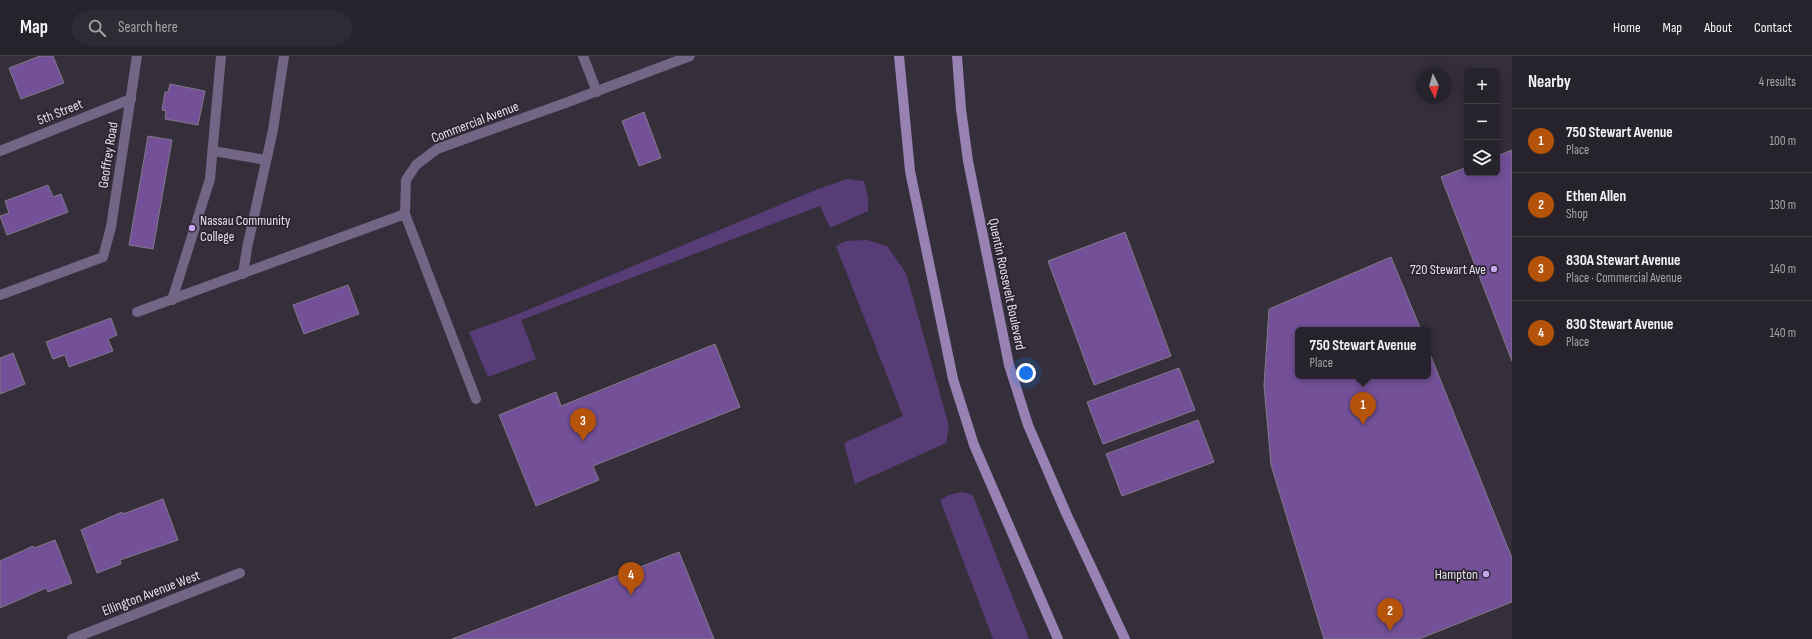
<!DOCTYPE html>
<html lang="en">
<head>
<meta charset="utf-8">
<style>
  body { margin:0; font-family:"Sofia Sans Condensed",sans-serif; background:#2f2b34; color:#f1f3f6 }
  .controls { position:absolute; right:12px; top:12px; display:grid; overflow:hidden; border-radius:6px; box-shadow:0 2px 10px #0003 }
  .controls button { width:36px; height:36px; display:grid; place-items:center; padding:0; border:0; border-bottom:1px solid #434048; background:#27232c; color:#f1f3f6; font:20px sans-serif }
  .compass { position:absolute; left:1416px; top:12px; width:36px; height:36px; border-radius:50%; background:#27232c; box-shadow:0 2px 10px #0003; rotate:175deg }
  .you { position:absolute; left:1026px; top:317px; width:14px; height:14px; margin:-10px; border:3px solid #fff; border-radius:50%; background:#1a73e8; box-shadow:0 0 0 6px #1a73e833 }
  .badge { display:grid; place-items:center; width:26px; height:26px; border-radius:50%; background:#b45309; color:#fff; font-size:13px; font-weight:700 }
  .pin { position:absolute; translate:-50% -33px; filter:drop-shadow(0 1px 2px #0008) }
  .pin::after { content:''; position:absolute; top:21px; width:14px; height:12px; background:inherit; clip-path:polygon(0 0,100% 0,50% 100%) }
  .popup { position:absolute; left:1295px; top:271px; width:136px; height:52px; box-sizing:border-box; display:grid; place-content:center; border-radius:6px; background:#27232c; filter:drop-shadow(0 1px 3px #0005); font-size:13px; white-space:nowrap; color:#a4a4a9 }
  .popup b { font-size:15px; color:#f1f3f6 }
  .popup::after { content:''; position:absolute; left:50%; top:100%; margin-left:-8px; border:8px solid transparent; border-top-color:#27232c }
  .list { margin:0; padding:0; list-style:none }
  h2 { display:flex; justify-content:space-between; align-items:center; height:52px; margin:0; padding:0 16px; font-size:17px }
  h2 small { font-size:13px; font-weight:400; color:#a4a4a9 }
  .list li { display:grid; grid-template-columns:26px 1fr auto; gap:12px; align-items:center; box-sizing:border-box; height:64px; padding:0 16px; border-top:1px solid #434048 }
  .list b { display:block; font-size:15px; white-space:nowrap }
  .list p { margin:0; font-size:13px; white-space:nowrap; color:#a4a4a9 }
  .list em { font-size:13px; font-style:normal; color:#a4a4a9 }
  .icon { flex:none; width:22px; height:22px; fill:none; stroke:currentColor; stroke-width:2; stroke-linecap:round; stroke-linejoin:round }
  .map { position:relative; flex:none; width:1512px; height:583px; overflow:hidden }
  header { display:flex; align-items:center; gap:24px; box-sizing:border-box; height:56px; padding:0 20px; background:#27232c; border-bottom:1px solid #434048 }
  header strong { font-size:19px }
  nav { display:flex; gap:22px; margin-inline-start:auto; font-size:14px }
  .search { width:280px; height:36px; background:#2f2b34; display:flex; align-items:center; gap:10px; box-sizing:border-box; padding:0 14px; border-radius:22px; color:#a4a4a9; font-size:15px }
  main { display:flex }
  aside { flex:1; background:#27232c }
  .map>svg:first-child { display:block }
  .green { fill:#583c75 }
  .building { fill:#735097; stroke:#807a87 }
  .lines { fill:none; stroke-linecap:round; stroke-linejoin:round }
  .lane { stroke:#736585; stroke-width:10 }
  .street { stroke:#736585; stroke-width:10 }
  .secondary { stroke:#9881b3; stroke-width:10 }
  .poi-dot { fill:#c8a6ef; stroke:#2a2530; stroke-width:1.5 }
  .labels { text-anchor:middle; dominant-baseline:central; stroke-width:3.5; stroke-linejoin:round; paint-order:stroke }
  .street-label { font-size:14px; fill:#e3e0e7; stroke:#2a2530 }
  .poi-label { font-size:14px; fill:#e3e0e7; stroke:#2a2530; text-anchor:end }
</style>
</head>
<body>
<header>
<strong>Map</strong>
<div class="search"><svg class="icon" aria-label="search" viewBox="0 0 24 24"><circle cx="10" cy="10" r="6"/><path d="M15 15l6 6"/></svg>Search here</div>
<nav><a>Home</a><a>Map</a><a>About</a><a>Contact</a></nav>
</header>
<main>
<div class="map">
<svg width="1512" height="583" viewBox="0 0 1512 583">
  <rect width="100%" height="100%" fill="#342f3a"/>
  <!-- green -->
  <g class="green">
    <polygon points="847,123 864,125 868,142 868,155 830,172 820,150 521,264 536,303 488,321 469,276 518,258 818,133"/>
    <polygon points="867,184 887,190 906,217 949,370 946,387 855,428 844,387 903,360 836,190 845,185"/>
    <polygon points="961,436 967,437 973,440 1029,583 993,583 940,444 949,439"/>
  </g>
  <!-- building -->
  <g class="building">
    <polygon points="40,0 53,0 64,27 21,43 9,12"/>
    <polygon points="170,28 205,35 198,69 165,63 166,55 162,54 165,36 168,36"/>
    <polygon points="644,56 661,102 639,110 622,65"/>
    <polygon points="148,80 172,84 153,193 129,189"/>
    <polygon points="1512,94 1512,305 1441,121 1467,111 1467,117 1497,117 1497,100"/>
    <polygon points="48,129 53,141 61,138 68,156 7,179 0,160 9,157 5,145"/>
    <polygon points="1125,176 1171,300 1094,329 1048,205"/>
    <polygon points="1391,201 1421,274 1298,274 1298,320 1428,320 1428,293 1512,502 1512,546 1419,583 1324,583 1271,409 1264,329 1269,253"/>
    <polygon points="348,229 359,258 304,278 293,249"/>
    <polygon points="111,262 117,279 108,283 113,295 69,311 65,299 53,303 46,286"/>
    <polygon points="715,288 740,351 593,410 599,424 536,450 499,359 556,336 561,350"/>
    <polygon points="13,297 25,328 0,338 0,302"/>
    <polygon points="1179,312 1195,354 1103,388 1087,346"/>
    <polygon points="1198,364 1214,406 1122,440 1106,398"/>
    <polygon points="163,443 178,484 120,504 121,508 97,517 81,474 122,456 123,458"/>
    <polygon points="55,484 72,527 48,536 46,532 0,552 0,505 33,490 34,492"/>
    <polygon points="679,496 714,583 452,583"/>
  </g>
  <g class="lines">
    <!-- lane -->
    <g class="lane">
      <polyline points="213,95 266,104"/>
      <polyline points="243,218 247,192 273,74 284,0"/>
      <polyline points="172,244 210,123 221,0"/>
      <polyline points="137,256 405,158"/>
    </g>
    <!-- street -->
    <g class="street">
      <polyline points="583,0 597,36"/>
      <polyline points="0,95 131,43"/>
      <polyline points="0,239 103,201 111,171 137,0"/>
      <polyline points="476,343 405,158 406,124 416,109 437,93 568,46 690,0"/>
      <polyline points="72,583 240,517"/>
    </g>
    <!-- secondary -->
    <g class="secondary">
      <polyline points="899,0 910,115 953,323 974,389 1058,583"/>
      <polyline points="957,0 961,53 968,105 1009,309 1028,369 1066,457 1125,583"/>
    </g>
  </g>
  <!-- markers -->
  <g class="poi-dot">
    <circle cx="192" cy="172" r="4"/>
    <circle cx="1494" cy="213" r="4"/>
    <circle cx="1486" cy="518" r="4"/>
  </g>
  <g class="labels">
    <!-- street labels -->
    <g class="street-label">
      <text transform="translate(60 56) rotate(-22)">5th Street</text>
      <text transform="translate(475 66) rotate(-21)">Commercial Avenue</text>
      <text transform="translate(108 99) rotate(-81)">Geoffrey Road</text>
      <text transform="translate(1007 228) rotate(78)">Quentin Roosevelt Boulevard</text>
      <text transform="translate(151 537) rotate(-21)">Ellington Avenue West</text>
    </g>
    <!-- poi labels -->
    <g class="poi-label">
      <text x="200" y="164" text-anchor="start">Nassau Community<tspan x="200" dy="16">College</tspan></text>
      <text x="1486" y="213">720 Stewart Ave</text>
      <text x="1478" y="518">Hampton</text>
    </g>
  </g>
</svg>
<div class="controls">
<button>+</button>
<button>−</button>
<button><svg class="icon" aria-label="layers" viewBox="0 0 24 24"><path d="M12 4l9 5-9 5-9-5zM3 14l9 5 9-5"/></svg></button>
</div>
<svg class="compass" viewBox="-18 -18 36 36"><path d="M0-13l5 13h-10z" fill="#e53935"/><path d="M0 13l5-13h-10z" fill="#a4a4a9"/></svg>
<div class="you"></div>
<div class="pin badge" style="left:1363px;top:369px">1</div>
<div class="popup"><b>750 Stewart Avenue</b>Place</div>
<div class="pin badge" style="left:1390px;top:575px">2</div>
<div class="pin badge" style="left:583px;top:385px">3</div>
<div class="pin badge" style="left:631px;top:539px">4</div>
</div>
<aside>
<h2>Nearby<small>4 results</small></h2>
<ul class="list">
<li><span class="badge">1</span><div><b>750 Stewart Avenue</b><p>Place</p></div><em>100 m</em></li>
<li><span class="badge">2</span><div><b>Ethen Allen</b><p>Shop</p></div><em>130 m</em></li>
<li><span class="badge">3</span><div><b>830A Stewart Avenue</b><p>Place · Commercial Avenue</p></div><em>140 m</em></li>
<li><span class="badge">4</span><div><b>830 Stewart Avenue</b><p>Place</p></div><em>140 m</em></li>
</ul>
</aside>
</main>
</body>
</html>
